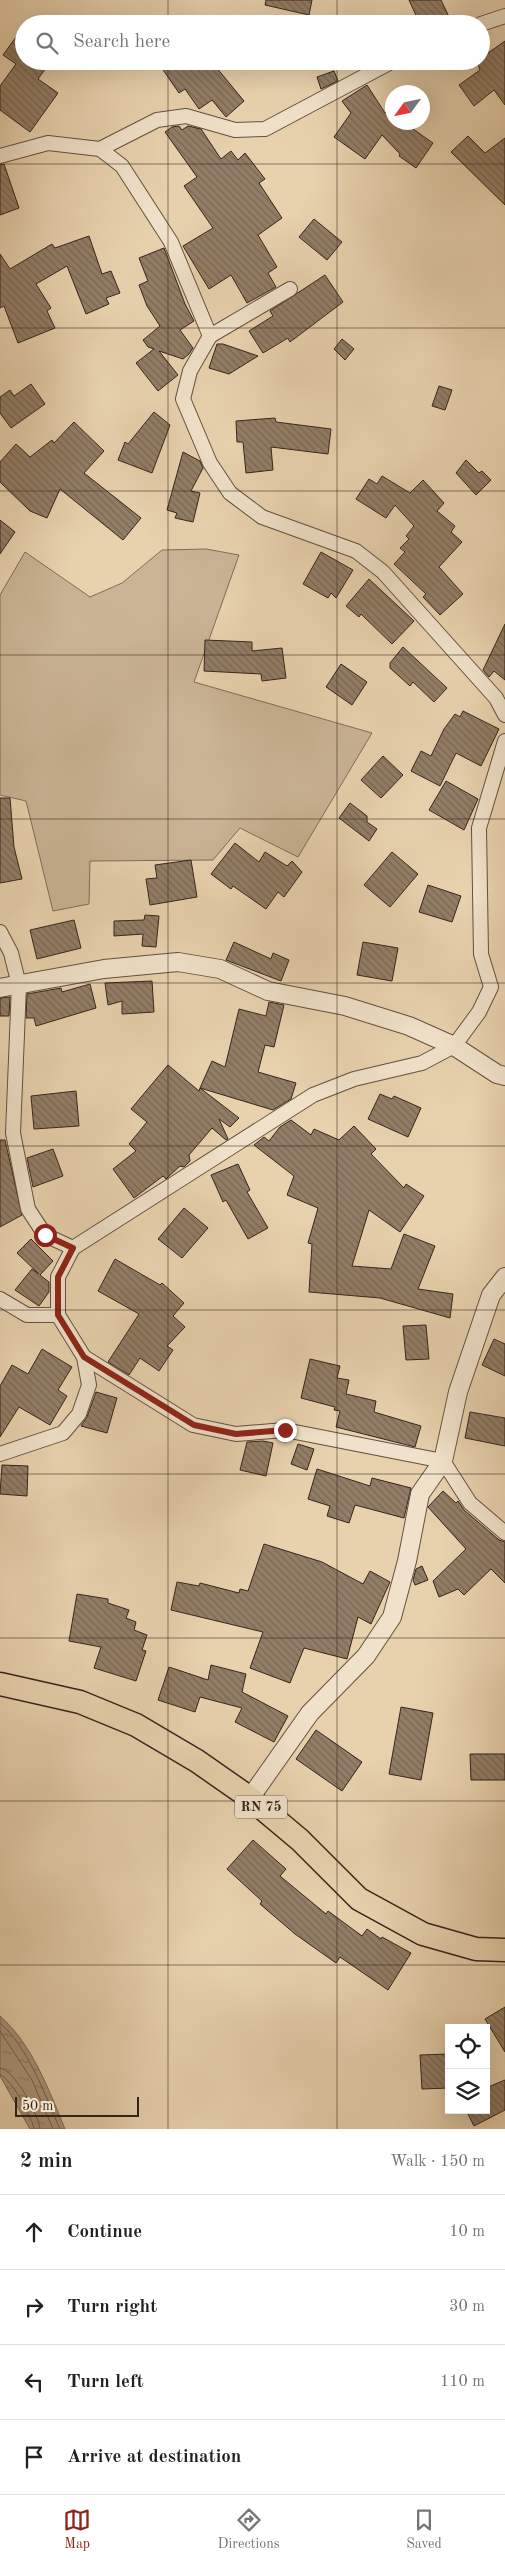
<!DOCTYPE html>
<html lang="en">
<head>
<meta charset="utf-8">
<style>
  body { margin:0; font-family:"Old Standard TT",serif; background:#f6f6f6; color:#202124 }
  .controls { position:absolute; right:15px; bottom:15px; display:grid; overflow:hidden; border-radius:0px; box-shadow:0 5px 20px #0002 }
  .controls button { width:45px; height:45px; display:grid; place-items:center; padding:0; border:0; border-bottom:1px solid #e0e0e0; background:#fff; color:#202124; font:25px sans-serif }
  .compass { position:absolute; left:385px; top:85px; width:45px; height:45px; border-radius:50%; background:#fff; box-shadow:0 5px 20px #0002; rotate:237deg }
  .scale { position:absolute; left:15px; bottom:12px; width:124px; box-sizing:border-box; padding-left:5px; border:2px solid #35241b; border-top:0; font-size:14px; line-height:18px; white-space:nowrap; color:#35241b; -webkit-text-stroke:4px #f0e2ca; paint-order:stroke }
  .stop { position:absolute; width:15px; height:15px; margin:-11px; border:4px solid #8f2418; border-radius:50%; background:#fff }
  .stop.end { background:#8f2418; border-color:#fff; box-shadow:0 1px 5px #0008 }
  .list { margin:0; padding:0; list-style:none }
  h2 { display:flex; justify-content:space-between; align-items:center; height:65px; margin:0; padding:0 20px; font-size:21px }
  h2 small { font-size:16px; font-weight:400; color:#757577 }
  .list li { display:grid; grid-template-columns:32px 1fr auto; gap:15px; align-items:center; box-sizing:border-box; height:75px; padding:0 20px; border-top:1px solid #e0e0e0 }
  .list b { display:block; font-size:19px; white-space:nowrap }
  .list em { font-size:16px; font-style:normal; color:#757577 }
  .icon { flex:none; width:28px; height:28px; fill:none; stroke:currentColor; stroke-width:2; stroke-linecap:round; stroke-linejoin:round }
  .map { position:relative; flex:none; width:505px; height:2129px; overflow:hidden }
  .search { position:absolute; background:#fff; box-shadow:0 5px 20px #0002; left:15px; right:15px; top:15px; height:55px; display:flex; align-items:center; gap:12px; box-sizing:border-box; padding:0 18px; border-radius:28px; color:#757577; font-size:19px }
  .sheet { height:365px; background:#fff }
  nav { display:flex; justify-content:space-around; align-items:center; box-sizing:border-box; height:70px; border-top:1px solid #e0e0e0; background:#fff; font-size:14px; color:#757577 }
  nav a { display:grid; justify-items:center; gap:2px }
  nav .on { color:#8f2418 }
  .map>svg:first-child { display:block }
  .grass { fill:#cab495; stroke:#806c58 }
  .water { fill:url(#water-ripples); stroke:#7c6955 }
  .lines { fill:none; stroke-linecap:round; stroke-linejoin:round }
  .shore { stroke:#705e4c; stroke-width:1 }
  .building { fill:url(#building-back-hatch); stroke:#35241b }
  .minor-casing { stroke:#625040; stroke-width:16 }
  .tertiary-casing { stroke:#625040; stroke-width:20 }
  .primary-casing { stroke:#35241b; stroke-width:25 }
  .minor { stroke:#f0e2ca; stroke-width:14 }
  .tertiary { stroke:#f0e2ca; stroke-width:18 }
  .primary { stroke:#e8d2ae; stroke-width:22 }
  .route { stroke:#8f2418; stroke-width:6 }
  .grid { fill:none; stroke:#35241b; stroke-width:1; stroke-opacity:0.55 }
  .labels { text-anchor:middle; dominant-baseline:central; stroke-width:5; stroke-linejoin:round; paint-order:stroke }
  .shield { fill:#f0e2ca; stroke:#6d5d50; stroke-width:1 }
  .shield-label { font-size:14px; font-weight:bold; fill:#35241b }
</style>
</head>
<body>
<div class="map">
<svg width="505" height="2129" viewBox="0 0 505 2129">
  <defs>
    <pattern id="water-ripples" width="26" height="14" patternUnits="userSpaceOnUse" patternTransform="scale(1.25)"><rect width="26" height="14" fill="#ab977c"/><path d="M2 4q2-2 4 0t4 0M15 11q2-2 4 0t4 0" fill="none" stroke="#8c7b65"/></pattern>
    <pattern id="building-back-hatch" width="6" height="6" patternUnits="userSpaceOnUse" patternTransform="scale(1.25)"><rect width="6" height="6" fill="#927e67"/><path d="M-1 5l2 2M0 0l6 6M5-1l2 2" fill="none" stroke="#786754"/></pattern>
  </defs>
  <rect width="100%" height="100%" fill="#e8d2ae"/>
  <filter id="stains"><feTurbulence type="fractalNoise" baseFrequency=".004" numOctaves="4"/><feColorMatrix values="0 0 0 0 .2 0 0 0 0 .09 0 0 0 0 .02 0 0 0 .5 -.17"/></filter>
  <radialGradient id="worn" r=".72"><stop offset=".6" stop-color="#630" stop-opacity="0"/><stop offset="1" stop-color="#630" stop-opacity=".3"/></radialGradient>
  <!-- grass -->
  <polygon class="grass" points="206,549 239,555 194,682 372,733 298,857 240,828 213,860 90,861 89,904 53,911 26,801 0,795 0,595 25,552 90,597 122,583 162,550"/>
  <!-- water -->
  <path class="water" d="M0,2016C32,2044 49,2090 65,2129H30L0,2076Z"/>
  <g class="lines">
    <!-- shore -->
    <g class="shore">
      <path d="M0,2023C28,2047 45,2095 60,2129"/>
      <polyline points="0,2031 32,2080 53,2129"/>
      <path d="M0,2068C14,2069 39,2115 40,2129"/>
      <path d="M0,2075C10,2076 33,2119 34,2129"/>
    </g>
  </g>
  <!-- building -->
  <g class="building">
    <polygon points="266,0 312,0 309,15 265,5"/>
    <polygon points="409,0 441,0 450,19 440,24 432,24 429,17 419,22"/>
    <polygon points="24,26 24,61 51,61 38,79 58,93 30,132 0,110 0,86 16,64 3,55"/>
    <polygon points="505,41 505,105 494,90 474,106 459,85 480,70 477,61 481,61 481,58"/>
    <polygon points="157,61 211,61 244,101 226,117 212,100 199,109 185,89 179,93"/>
    <polygon points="334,71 338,81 321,89 317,77"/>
    <polygon points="367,85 385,113 392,106 392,122 420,122 413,129 433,143 416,168 399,156 400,154 382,135 365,159 334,137 351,113 342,101"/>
    <polygon points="179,126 182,130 188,126 201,129 221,159 231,151 238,160 245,153 265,179 259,183 282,218 258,235 277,267 268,273 276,287 247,303 231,275 209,289 183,246 213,228 184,186 197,177 165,132 172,127"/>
    <polygon points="468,136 485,153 505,138 505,205 451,152"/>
    <polygon points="4,164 19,208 0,215 0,165"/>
    <polygon points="314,219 342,242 327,260 299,237"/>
    <polygon points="89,236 102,274 111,271 120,293 106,298 109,304 86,314 67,266 36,284 51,308 47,311 55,328 18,343 4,306 0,308 0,254 10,269 52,244 55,248"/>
    <polygon points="164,248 185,304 194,321 180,330 193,348 189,354 183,359 159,351 178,375 158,391 136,363 154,349 148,347 143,340 160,326 147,306 139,285 148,281 139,258"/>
    <polygon points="325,275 343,302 290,342 288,338 263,353 249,331 273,316 270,311"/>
    <polygon points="342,339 354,349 345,360 334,349"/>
    <polygon points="217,344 223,344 258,356 229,374 209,368"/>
    <polygon points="31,384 45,404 11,428 0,413 0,397 10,390 14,396"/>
    <polygon points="439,386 452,390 445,410 432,406"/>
    <polygon points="154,412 170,425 152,473 118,460 125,442 128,444"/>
    <polygon points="275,418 276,422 331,429 328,454 271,447 273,470 246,473 243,442 237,442 236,421"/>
    <polygon points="74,422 104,451 84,473 141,518 123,540 60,489 47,518 30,511 0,482 0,462 16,444 30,457 52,440 54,443"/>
    <polygon points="183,452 200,461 203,468 191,491 200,493 193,522 175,518 177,513 167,510"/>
    <polygon points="466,460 479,473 482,471 491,480 476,495 456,473"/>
    <polygon points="382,476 410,493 423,480 444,503 437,511 455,526 451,532 462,542 439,567 463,594 440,615 423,597 426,594 394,564 405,552 400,548 409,539 406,536 414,526 395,505 386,518 356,499 369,479 377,484"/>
    <polygon points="0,520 15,532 0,554"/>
    <polygon points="321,552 353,570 336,598 331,593 328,598 303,584"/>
    <polygon points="369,579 414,621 392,644 361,614 359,617 346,606"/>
    <polygon points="505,624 505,680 494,671 489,677 483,670"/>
    <polygon points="205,640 252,642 252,651 282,648 286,678 262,681 261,674 204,671"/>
    <polygon points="403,647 447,688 434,702 413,682 410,686 390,668 390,663"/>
    <polygon points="341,664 367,682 352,705 326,687"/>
    <polygon points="463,711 499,729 481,766 456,753 440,786 411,771 421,751 431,756 444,729 455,714 460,717"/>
    <polygon points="383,756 403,775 381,798 361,780"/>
    <polygon points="446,781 478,799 464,830 429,810"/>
    <polygon points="0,798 10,798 14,847 22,879 0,883"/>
    <polygon points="350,803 367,816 367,822 377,829 369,841 339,818"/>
    <polygon points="235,843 259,862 265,852 287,866 292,861 302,872 284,897 278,892 266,909 233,886 231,889 211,874"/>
    <polygon points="392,852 418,874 390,907 364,885"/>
    <polygon points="191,860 197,897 150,905 146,879 157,878 155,865"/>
    <polygon points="428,885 461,896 452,922 419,912"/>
    <polygon points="145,915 159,916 156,947 142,946 143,934 114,936 114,921 144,920"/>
    <polygon points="74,920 81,948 37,959 30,930"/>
    <polygon points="234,942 271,959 273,953 289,960 281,981 226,960"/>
    <polygon points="363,942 398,948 392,981 357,975"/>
    <polygon points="152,981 154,1012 122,1014 122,1001 108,1005 105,983"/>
    <polygon points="90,984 96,1008 36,1026 34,1018 26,1018 27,994 61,988 62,992"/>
    <polygon points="10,997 9,1016 0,1016 0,998"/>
    <polygon points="269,1002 284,1005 274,1047 265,1045 258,1072 296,1083 291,1099 273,1110 200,1088 212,1061 225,1067 239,1009 266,1016"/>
    <polygon points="168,1065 199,1091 200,1088 239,1118 230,1127 219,1119 228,1139 226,1140 212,1128 189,1155 190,1161 184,1167 180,1166 169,1176 166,1179 163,1176 134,1198 113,1169 136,1151 129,1144 147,1122 131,1109"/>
    <polygon points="76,1091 79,1126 34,1129 31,1096"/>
    <polygon points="380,1094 392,1099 394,1096 421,1108 408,1137 368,1119"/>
    <polygon points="291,1120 311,1135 314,1129 339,1140 354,1126 376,1149 371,1154 404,1188 406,1184 424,1196 400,1232 369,1210 352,1266 391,1269 404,1234 435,1246 418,1289 453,1294 450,1318 380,1298 309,1292 312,1244 308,1243 318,1208 287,1195 294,1176 254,1145 264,1137 269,1141 280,1127"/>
    <polygon points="0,1140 5,1140 22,1215 0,1227"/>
    <polygon points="53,1149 63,1176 33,1187 27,1158"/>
    <polygon points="238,1164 250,1190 247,1192 268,1228 248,1239 226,1200 223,1202 211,1175"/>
    <polygon points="184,1208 208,1228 182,1258 158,1239"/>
    <polygon points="31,1239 53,1261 40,1275 49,1282 49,1292 39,1306 15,1290 32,1269 39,1274 17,1253"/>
    <polygon points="115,1259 160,1285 162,1283 184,1303 173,1316 185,1327 167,1346 173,1350 159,1371 140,1358 129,1375 108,1362 139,1314 98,1291"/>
    <polygon points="426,1325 429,1359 406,1360 403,1326"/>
    <polygon points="494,1339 505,1344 505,1376 482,1365"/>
    <polygon points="42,1349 72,1367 58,1390 67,1396 50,1425 19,1407 0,1437 0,1386 12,1365 28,1374"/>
    <polygon points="310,1359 340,1366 337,1378 349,1380 346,1394 376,1401 374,1412 421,1426 415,1447 336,1427 340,1411 334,1410 335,1407 301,1398"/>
    <polygon points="96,1392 117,1398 107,1433 81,1426 87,1417"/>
    <polygon points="470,1412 505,1418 505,1446 465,1438"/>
    <polygon points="263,1441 273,1443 266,1476 240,1470 247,1442"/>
    <polygon points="298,1444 314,1449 307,1470 291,1464"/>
    <polygon points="2,1465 28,1466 27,1496 0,1494"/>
    <polygon points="317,1469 370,1486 372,1478 411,1488 404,1518 355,1505 349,1523 327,1516 330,1506 308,1499"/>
    <polygon points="443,1491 456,1503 458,1501 464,1510 499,1540 505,1542 505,1583 491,1569 464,1595 458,1589 439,1597 433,1581 466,1549 428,1507"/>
    <polygon points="264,1544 322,1562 363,1584 370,1571 390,1582 371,1624 358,1617 347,1659 304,1648 290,1683 250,1668 263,1632 171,1610 177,1582 199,1586 200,1583 239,1593 240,1589 248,1591"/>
    <polygon points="422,1566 428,1580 415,1585 413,1580 416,1569"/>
    <polygon points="77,1594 108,1599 108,1603 129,1610 126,1618 136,1622 134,1630 147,1635 142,1650 146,1651 136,1681 94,1668 101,1647 69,1641"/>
    <polygon points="211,1665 246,1674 242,1692 288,1716 274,1742 235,1722 242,1708 200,1697 195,1712 158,1700 169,1667 208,1680"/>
    <polygon points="401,1707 433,1713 421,1780 389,1774"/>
    <polygon points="316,1730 362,1762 342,1791 296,1759"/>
    <polygon points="470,1754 505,1754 505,1780 471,1780"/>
    <polygon points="253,1840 286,1869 280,1876 326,1914 328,1911 362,1936 367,1929 381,1939 382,1937 411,1953 388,1990 340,1957 336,1963 295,1934 260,1904 262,1901 227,1869"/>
    <polygon points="505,2007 505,2052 485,2019"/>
    <polygon points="449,2054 449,2088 422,2089 420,2055"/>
    <polygon points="505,2080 505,2110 474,2126 466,2110 486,2110 486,2088"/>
  </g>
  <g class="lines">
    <!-- minor casing -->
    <g class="minor-casing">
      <g id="minor">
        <polyline points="481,24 505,16"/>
        <polyline points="100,149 157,120 186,116 235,130 265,129 393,61"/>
        <polyline points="0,156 48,143 100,149 122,166 171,242 210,336 190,371 183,399 210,463 230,493 262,517 356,551 383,572 496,698 505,715"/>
        <polyline points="210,336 290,289"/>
        <polyline points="0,932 11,953 19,985 13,1133 28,1209 45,1235 73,1248"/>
        <polyline points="0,1299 27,1315 58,1315"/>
        <polyline points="84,1357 193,1425 236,1434 285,1430 443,1461 470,1503 505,1533"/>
        <polyline points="0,1454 63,1433 79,1414 89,1385 84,1357 58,1315 58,1277 73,1248 313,1095 354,1079 422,1063 454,1046 479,1012 491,987 481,954 479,828 505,741"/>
      </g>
    </g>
    <!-- tertiary casing -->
    <g class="tertiary-casing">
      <g id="tertiary">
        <polyline points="0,988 104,969 178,962 220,969 268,991 345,1006 409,1026 454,1046 497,1074 505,1076"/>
        <polyline points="250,1798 310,1713 366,1656 392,1617 407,1561 420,1494 443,1461 458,1392 491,1295 505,1277"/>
      </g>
    </g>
    <!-- primary casing -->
    <g class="primary-casing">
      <polyline id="primary" points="0,1684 80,1702 136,1725 197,1761 250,1798 300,1840 359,1899 423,1934 476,1949 505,1950"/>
    </g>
    <!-- minor -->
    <use href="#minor" class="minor"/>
    <!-- tertiary -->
    <use href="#tertiary" class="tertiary"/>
    <!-- primary -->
    <use href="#primary" class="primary"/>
  </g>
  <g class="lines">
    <!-- route -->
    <polyline class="route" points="45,1235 73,1248 58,1277 58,1315 84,1357 194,1425 236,1434 285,1430"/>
  </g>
  <!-- grid -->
  <path class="grid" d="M168,0V24M337,0V24M168,61V2129M337,61V2129M0,164H505M0,328H505M0,491H505M0,655H505M0,819H505M0,983H505M0,1146H505M0,1310H505M0,1474H505M0,1638H505M0,1801H505M0,1965H505"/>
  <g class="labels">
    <!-- shield labels -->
    <rect class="shield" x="235" y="1795.5" width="52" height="23" rx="4"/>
    <g class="shield-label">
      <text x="261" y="1807">RN 75</text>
    </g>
  </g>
  <rect width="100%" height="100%" filter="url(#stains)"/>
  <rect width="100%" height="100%" fill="url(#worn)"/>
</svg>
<div class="controls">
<button><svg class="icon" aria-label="locate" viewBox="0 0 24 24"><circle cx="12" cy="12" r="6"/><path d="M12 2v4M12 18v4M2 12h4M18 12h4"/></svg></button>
<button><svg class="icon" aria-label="layers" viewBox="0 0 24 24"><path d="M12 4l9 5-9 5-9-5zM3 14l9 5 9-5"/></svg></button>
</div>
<svg class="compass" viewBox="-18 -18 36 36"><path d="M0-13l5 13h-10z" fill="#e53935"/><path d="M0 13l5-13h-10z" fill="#757577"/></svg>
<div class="scale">50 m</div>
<div class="stop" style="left:45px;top:1235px"></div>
<div class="stop end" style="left:285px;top:1430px"></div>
<div class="search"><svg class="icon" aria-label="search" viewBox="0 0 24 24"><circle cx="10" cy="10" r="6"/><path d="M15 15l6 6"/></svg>Search here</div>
</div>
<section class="sheet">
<h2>2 min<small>Walk · 150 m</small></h2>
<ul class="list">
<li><svg class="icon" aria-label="ahead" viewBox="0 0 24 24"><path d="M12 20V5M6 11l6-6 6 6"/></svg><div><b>Continue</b></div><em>10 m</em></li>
<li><svg class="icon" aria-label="right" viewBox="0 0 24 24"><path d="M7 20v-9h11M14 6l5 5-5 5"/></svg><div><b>Turn right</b></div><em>30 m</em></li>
<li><svg class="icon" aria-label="left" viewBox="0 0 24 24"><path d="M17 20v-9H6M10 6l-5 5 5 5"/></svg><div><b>Turn left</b></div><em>110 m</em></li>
<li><svg class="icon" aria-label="arrive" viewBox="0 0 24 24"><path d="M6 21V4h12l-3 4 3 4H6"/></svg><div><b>Arrive at destination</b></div></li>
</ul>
</section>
<nav>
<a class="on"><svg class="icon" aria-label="map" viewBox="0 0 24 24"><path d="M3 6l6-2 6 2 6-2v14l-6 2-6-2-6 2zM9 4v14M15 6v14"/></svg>Map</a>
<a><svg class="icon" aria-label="directions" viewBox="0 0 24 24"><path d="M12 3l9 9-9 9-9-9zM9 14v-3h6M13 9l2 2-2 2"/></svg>Directions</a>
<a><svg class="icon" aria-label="saved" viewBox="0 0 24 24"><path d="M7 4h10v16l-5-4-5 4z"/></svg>Saved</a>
</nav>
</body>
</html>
